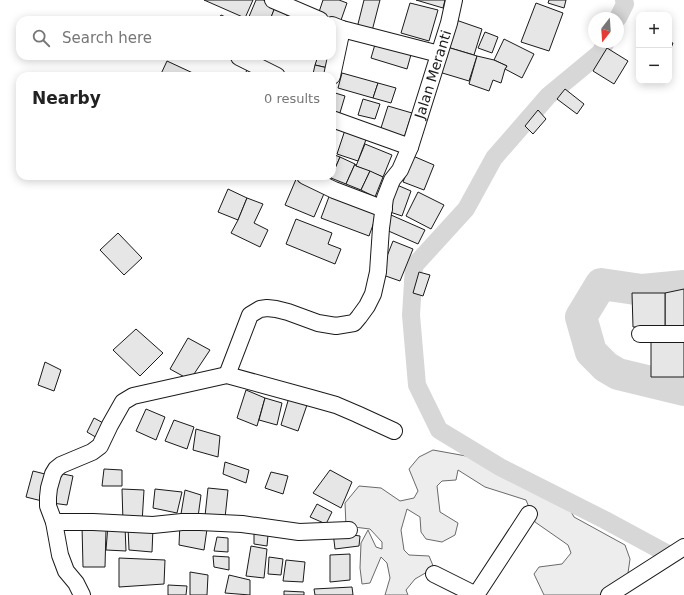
<!DOCTYPE html>
<html lang="en">
<head>
<meta charset="utf-8">
<style>
  body { margin:0; font-family:"DejaVu Sans",sans-serif; background:#f6f6f6; color:#222 }
  .controls { position:absolute; right:12px; top:12px; display:grid; overflow:hidden; border-radius:8px; box-shadow:0 2px 10px #0003 }
  .controls button { width:36px; height:36px; display:grid; place-items:center; padding:0; border:0; border-bottom:1px solid #e0e0e0; background:#fff; color:#222; font:20px sans-serif }
  .compass { position:absolute; left:588px; top:12px; width:36px; height:36px; border-radius:50%; background:#fff; box-shadow:0 2px 10px #0003; rotate:197deg }
  .list { margin:0; padding:0; list-style:none }
  h2 { display:flex; justify-content:space-between; align-items:center; height:52px; margin:0; padding:0 16px; font-size:17px }
  h2 small { font-size:13px; font-weight:400; color:#767676 }
  .icon { flex:none; width:22px; height:22px; fill:none; stroke:currentColor; stroke-width:2; stroke-linecap:round; stroke-linejoin:round }
  .map { position:relative; flex:none; width:684px; height:595px; overflow:hidden }
  .search { position:absolute; background:#fff; box-shadow:0 2px 10px #0003; left:16px; top:16px; width:320px; height:44px; display:flex; align-items:center; gap:10px; box-sizing:border-box; padding:0 14px; border-radius:12px; color:#767676; font-size:15px }
  .panel { position:absolute; background:#fff; box-shadow:0 2px 10px #0003; left:16px; top:72px; width:320px; height:108px; border-radius:12px }
  .map>svg:first-child { display:block }
  .built { fill:#ededed; stroke:#6a6a6a }
  .lines { fill:none; stroke-linecap:round; stroke-linejoin:round }
  .canal { stroke:#d7d7d7; stroke-width:18 }
  .river { stroke:#d7d7d7; stroke-width:32 }
  .building { fill:#e6e6e6; stroke:#1a1a1a }
  .minor-casing { stroke:#1a1a1a; stroke-width:18 }
  .minor { stroke:#fff; stroke-width:16 }
  .labels { text-anchor:middle; dominant-baseline:central; stroke-width:3; stroke-linejoin:round; paint-order:stroke }
  .street-label { font-size:14px; fill:#1a1a1a; stroke:#fff }
</style>
</head>
<body>
<div class="map">
<svg width="684" height="595" viewBox="0 0 684 595">
  <rect width="100%" height="100%" fill="#fff"/>
  <!-- built -->
  <polygon class="built" points="433,450 505,463 528,473 567,504 574,517 625,545 630,559 628,573 618,591 612,595 544,595 534,574 539,567 562,564 571,553 568,545 535,522 526,500 485,487 458,470 456,480 442,481 437,486 440,512 458,523 455,535 442,542 426,539 421,532 420,517 407,509 401,530 404,550 409,555 429,556 434,568 415,579 406,590 408,595 385,595 390,578 387,563 381,557 370,583 362,584 360,568 361,543 368,530 376,547 382,549 382,542 370,529 346,526 345,503 359,486 381,488 400,501 414,498 418,491 409,469 419,457"/>
  <g class="lines">
    <!-- canal -->
    <g class="canal">
      <polyline points="618,18 625,4 624,0"/>
      <polyline points="606,42 600,53 548,96 494,158 466,209 414,266 411,315 417,385 439,430 500,467 605,520 666,553"/>
    </g>
    <!-- river -->
    <polyline class="river" points="684,286 642,290 601,284 581,317 591,352 606,367 618,374 684,390"/>
  </g>
  <!-- building -->
  <g class="building">
    <polygon points="204,0 253,0 245,18"/>
    <polygon points="256,0 263,0 276,5 270,20 251,20 248,19"/>
    <polygon points="323,0 339,0 347,3 340,23 318,15"/>
    <polygon points="364,0 380,0 372,31 357,28"/>
    <polygon points="416,0 445,0 443,8"/>
    <polygon points="549,0 566,0 564,8 548,3"/>
    <polygon points="410,3 438,10 429,41 401,33"/>
    <polygon points="536,3 563,13 549,51 521,42"/>
    <polygon points="275,7 288,13 285,20 270,20"/>
    <polygon points="221,15 232,20 218,20"/>
    <polygon points="456,20 482,29 474,55 447,47"/>
    <polygon points="485,32 498,37 492,53 478,48"/>
    <polygon points="504,39 534,54 522,78 505,69 507,66 494,60"/>
    <polygon points="376,41 412,51 407,69 371,58"/>
    <polygon points="669,42 673,43 669,53"/>
    <polygon points="447,47 477,56 469,81 439,72"/>
    <polygon points="607,48 628,61 614,84 593,71"/>
    <polygon points="318,56 332,56 328,68 315,65"/>
    <polygon points="477,56 494,60 507,66 505,69 501,83 493,80 489,91 469,84"/>
    <polygon points="167,61 195,74 194,76 160,76"/>
    <polygon points="315,65 328,68 325,76 319,76 313,74"/>
    <polygon points="247,70 261,76 244,76"/>
    <polygon points="342,73 378,83 373,98 338,88"/>
    <polygon points="378,83 396,88 391,103 373,98"/>
    <polygon points="565,89 584,104 577,114 557,99"/>
    <polygon points="332,92 345,96 339,116 332,112 334,106 332,105"/>
    <polygon points="363,99 380,104 375,119 358,115"/>
    <polygon points="388,106 412,113 404,138 380,131"/>
    <polygon points="538,110 546,119 533,134 525,126"/>
    <polygon points="345,130 367,137 358,161 337,154"/>
    <polygon points="365,144 392,155 383,177 356,166"/>
    <polygon points="332,154 340,157 331,178 329,182 315,176 332,176"/>
    <polygon points="413,156 434,165 424,190 403,182"/>
    <polygon points="340,157 355,164 346,184 331,178"/>
    <polygon points="355,164 356,166 370,171 361,190 346,184"/>
    <polygon points="370,171 383,177 375,197 361,190"/>
    <polygon points="297,177 326,189 314,217 285,205"/>
    <polygon points="397,185 411,191 402,216 387,211"/>
    <polygon points="228,189 247,198 238,220 218,212"/>
    <polygon points="418,192 444,205 431,229 406,216"/>
    <polygon points="330,194 378,211 369,236 321,218"/>
    <polygon points="247,198 263,204 254,223 268,230 260,247 231,233 238,220"/>
    <polygon points="391,215 425,230 418,244 384,229"/>
    <polygon points="296,219 332,233 328,244 341,249 335,264 286,244"/>
    <polygon points="118,233 142,258 124,275 100,250"/>
    <polygon points="393,241 413,249 400,281 380,274"/>
    <polygon points="419,272 430,275 423,296 413,293"/>
    <polygon points="684,289 684,328 665,327 665,293"/>
    <polygon points="632,293 665,293 665,327 633,327"/>
    <polygon points="136,329 163,353 140,376 113,350"/>
    <polygon points="188,338 210,350 190,380 170,369"/>
    <polygon points="651,340 684,341 684,377 651,377"/>
    <polygon points="45,362 61,370 54,391 38,385"/>
    <polygon points="246,390 265,398 257,426 237,418"/>
    <polygon points="290,394 308,402 298,431 281,425"/>
    <polygon points="265,398 282,403 277,425 259,420"/>
    <polygon points="146,409 165,417 156,440 136,431"/>
    <polygon points="94,418 107,425 99,439 87,432"/>
    <polygon points="174,420 194,427 187,449 165,441"/>
    <polygon points="196,429 220,436 218,457 193,450"/>
    <polygon points="225,462 249,470 246,483 223,474"/>
    <polygon points="104,469 122,470 122,486 102,486"/>
    <polygon points="330,470 352,482 341,508 313,493"/>
    <polygon points="33,471 49,475 42,501 26,497"/>
    <polygon points="271,472 288,476 283,494 265,488"/>
    <polygon points="58,473 73,476 67,505 52,503"/>
    <polygon points="208,488 228,490 225,518 205,516"/>
    <polygon points="122,489 144,490 142,523 123,522"/>
    <polygon points="155,489 182,492 177,513 153,508"/>
    <polygon points="185,490 201,495 198,517 181,514"/>
    <polygon points="317,504 332,512 326,524 310,517"/>
    <polygon points="180,523 207,529 204,550 179,545"/>
    <polygon points="108,525 125,526 126,551 106,550"/>
    <polygon points="82,526 106,529 105,567 83,567"/>
    <polygon points="128,527 153,528 152,552 129,550"/>
    <polygon points="333,532 360,536 359,546 335,549"/>
    <polygon points="254,533 268,535 267,546 254,544"/>
    <polygon points="217,537 228,538 228,552 214,551"/>
    <polygon points="251,546 267,549 264,578 246,576"/>
    <polygon points="350,554 350,580 330,582 330,555"/>
    <polygon points="213,556 229,557 229,570 214,567"/>
    <polygon points="269,557 283,559 281,575 268,574"/>
    <polygon points="119,558 165,560 164,584 119,587"/>
    <polygon points="286,560 305,562 303,582 283,581"/>
    <polygon points="190,572 208,575 207,595 190,595"/>
    <polygon points="229,575 250,580 250,595 225,593"/>
    <polygon points="168,585 187,586 186,595 168,595"/>
    <polygon points="352,587 353,595 315,595 314,589"/>
    <polygon points="284,591 304,592 304,595 284,595"/>
  </g>
  <g class="lines">
    <!-- minor casing -->
    <g class="minor-casing">
      <g id="minor">
        <polyline points="273,0 320,20"/>
        <polyline points="332,25 342,29 439,54"/>
        <polyline points="239,57 277,76"/>
        <polyline points="332,76 342,29"/>
        <polyline points="332,119 410,147"/>
        <polyline points="305,176 334,190 384,209"/>
        <polyline points="640,334 684,334"/>
        <path id="s1" d="M227,375L250,315L260,309L267,308L276,309L288,312L318,323L336,326L354,323L359,317L367,306L373,294L378,272L381,228L385,198L392,180L400,170L410,147L449,23L454,0"/>
        <polyline points="54,522 93,522 153,525 182,522 200,522 242,524 299,532 349,530"/>
        <polyline points="434,574 476,595"/>
        <polyline points="82,595 76,583 66,571 60,555 54,522 48,506 48,497 49,488 53,474 56,469 61,465 92,452 100,446 110,425 123,402 133,396 227,375 311,398 336,405 357,414 394,431"/>
        <polyline points="476,595 529,514"/>
        <polyline points="609,595 684,547"/>
      </g>
    </g>
    <!-- minor -->
    <use href="#minor" class="minor"/>
  </g>
  <g class="labels">
    <!-- street labels -->
    <g class="street-label">
      <text stroke="none"><textPath href="#s1" startOffset="438">Jalan Meranti</textPath></text>
    </g>
  </g>
</svg>
<div class="controls">
<button>+</button>
<button>−</button>
</div>
<svg class="compass" viewBox="-18 -18 36 36"><path d="M0-13l5 13h-10z" fill="#e53935"/><path d="M0 13l5-13h-10z" fill="#767676"/></svg>
<div class="search"><svg class="icon" aria-label="search" viewBox="0 0 24 24"><circle cx="10" cy="10" r="6"/><path d="M15 15l6 6"/></svg>Search here</div>
<section class="panel">
<h2>Nearby<small>0 results</small></h2>
<ul class="list">
</ul>
</section>
</div>
</body>
</html>
